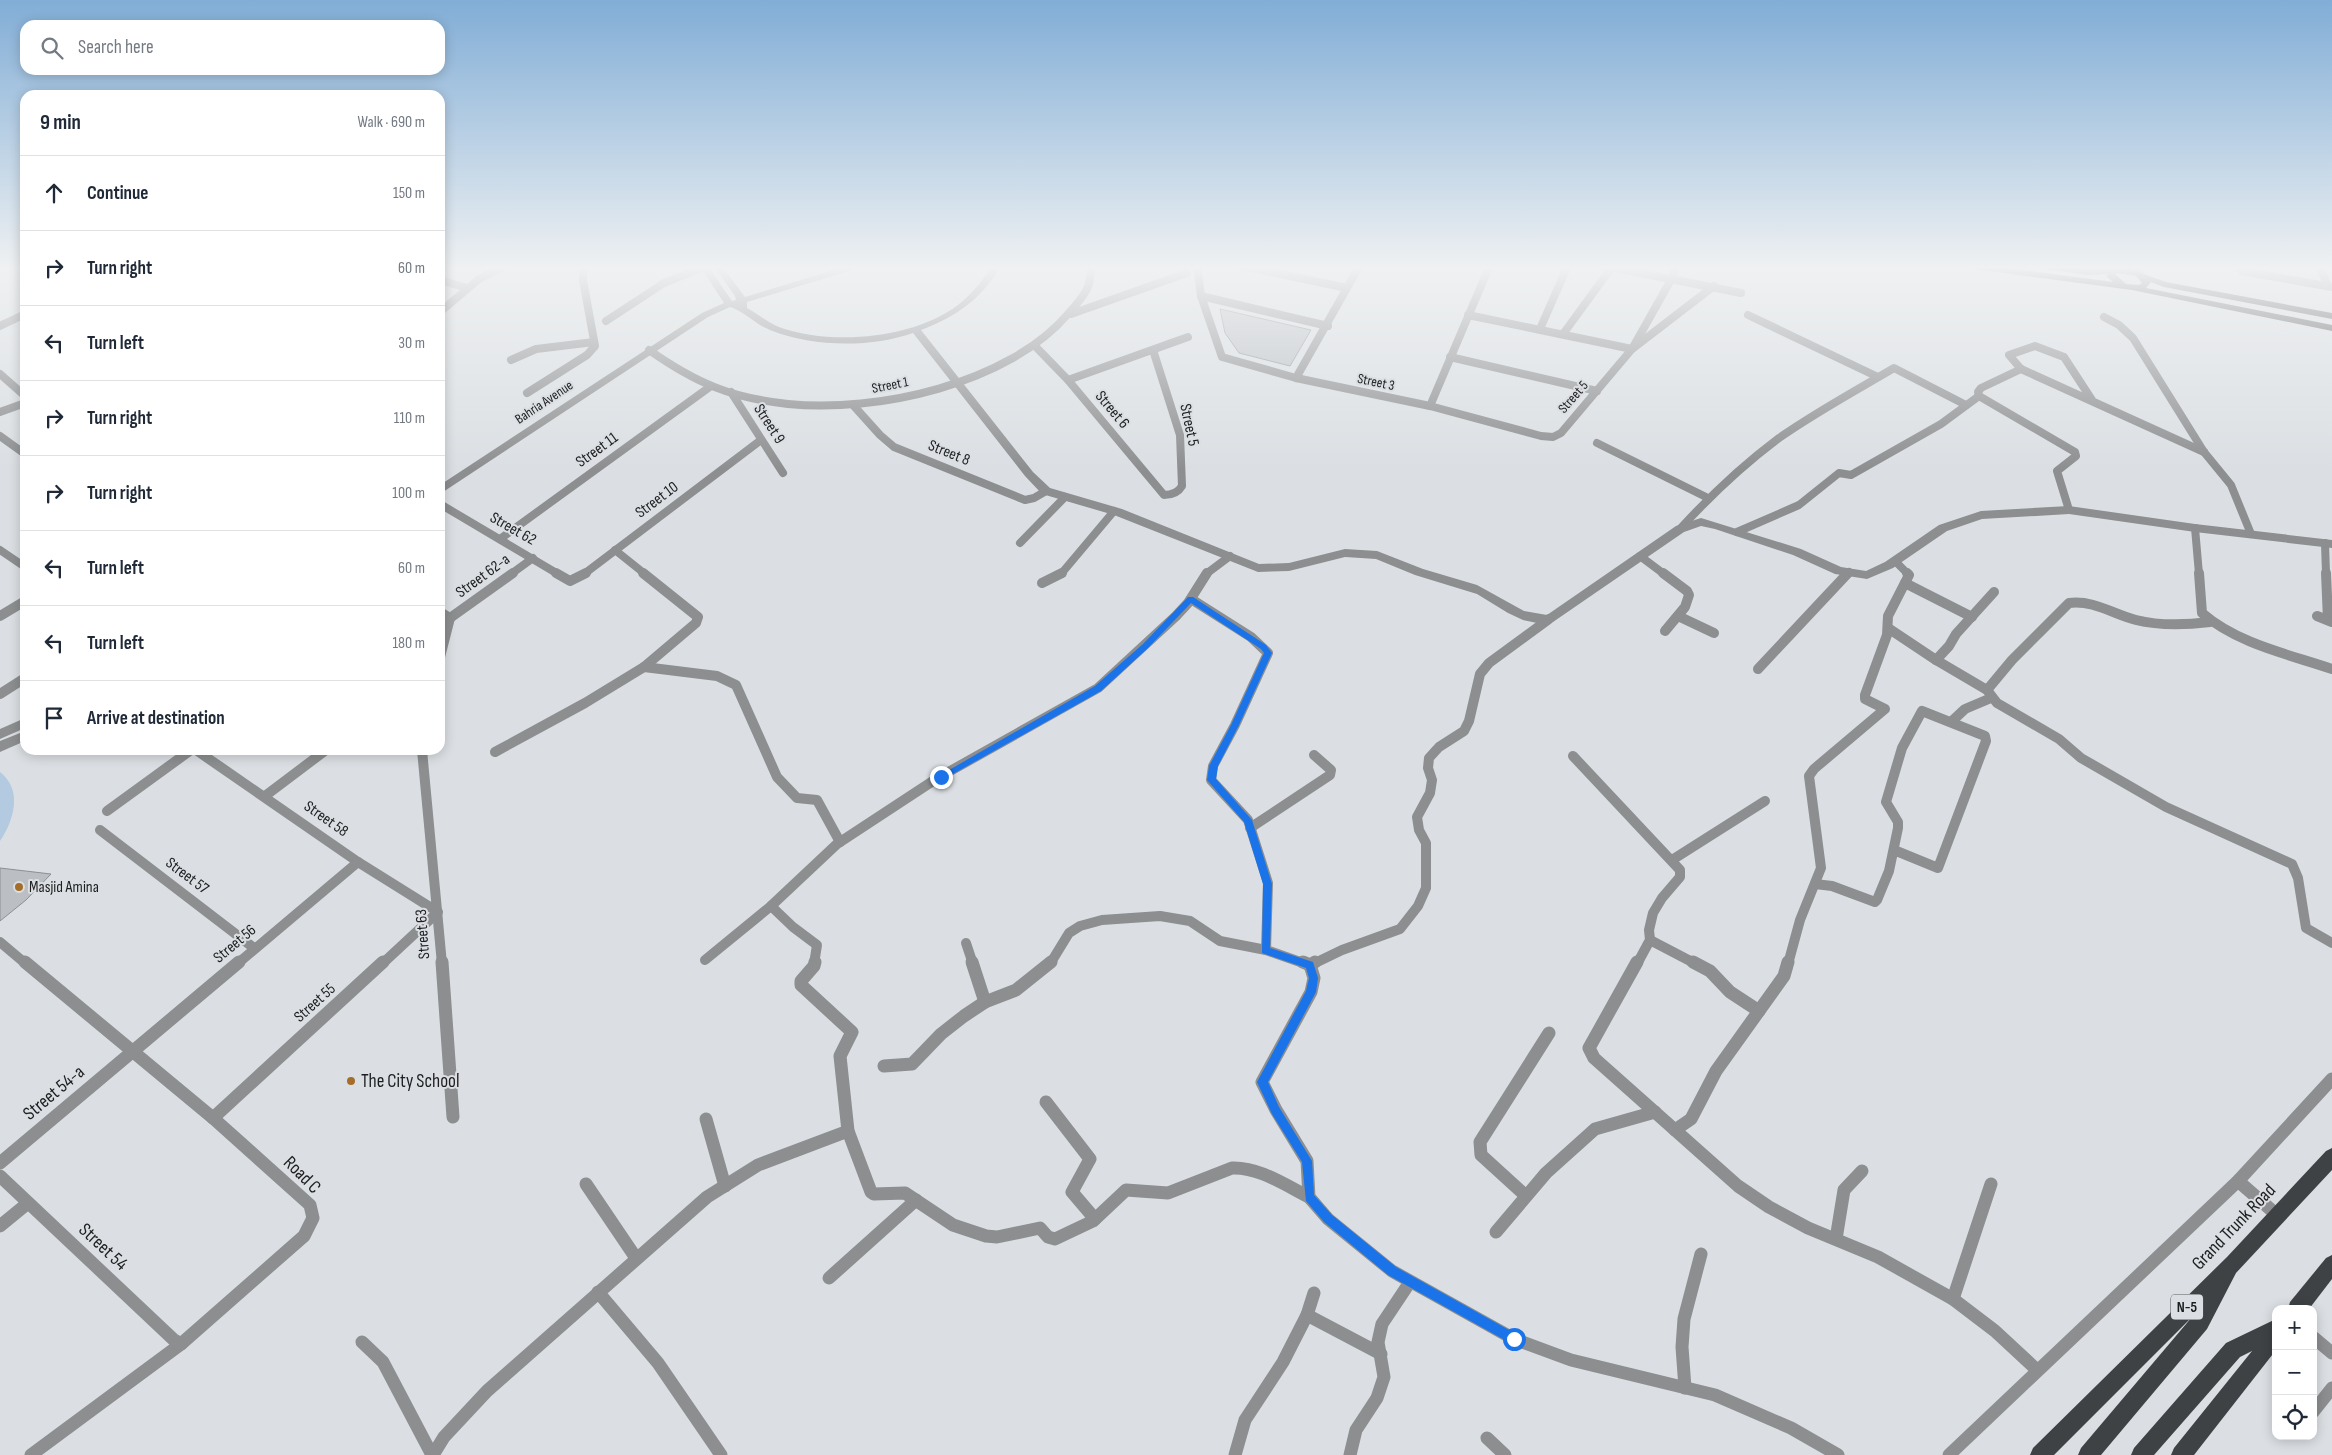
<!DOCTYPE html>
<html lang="en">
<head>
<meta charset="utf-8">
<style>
  body { margin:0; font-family:"Sofia Sans Condensed",sans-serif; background:#f2f2f3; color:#1f2937 }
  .controls { position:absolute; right:15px; bottom:15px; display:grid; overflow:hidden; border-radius:10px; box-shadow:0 2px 12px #0003 }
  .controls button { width:45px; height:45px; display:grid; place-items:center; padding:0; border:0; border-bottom:1px solid #e0e1e3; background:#fff; color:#1f2937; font:25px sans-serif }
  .stop { position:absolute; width:15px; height:15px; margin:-11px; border:4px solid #1a73e8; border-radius:50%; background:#fff }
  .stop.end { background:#1a73e8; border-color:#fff; box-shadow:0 1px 5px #0008 }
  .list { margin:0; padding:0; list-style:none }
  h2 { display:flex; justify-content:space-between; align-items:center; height:65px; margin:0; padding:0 20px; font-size:21px }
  h2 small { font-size:16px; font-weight:400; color:#747a83 }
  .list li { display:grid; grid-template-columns:32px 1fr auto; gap:15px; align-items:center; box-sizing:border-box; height:75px; padding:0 20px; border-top:1px solid #e0e1e3 }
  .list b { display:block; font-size:19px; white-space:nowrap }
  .list em { font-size:16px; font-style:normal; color:#747a83 }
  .icon { flex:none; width:28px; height:28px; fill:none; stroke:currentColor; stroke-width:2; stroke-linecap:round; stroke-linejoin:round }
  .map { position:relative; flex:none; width:2332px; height:1455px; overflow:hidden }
  .search { position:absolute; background:#fff; box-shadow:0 2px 12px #0003; left:20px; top:20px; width:425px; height:55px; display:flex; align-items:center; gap:12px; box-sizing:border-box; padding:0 18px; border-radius:15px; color:#747a83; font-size:19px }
  .panel { position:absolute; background:#fff; box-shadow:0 2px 12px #0003; left:20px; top:90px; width:425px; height:665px; border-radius:15px }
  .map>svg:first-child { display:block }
  .green { fill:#b3cae0 }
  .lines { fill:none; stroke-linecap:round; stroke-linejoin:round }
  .stream { stroke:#87a2bc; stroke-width:3 }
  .building { fill:#bbbfc3; stroke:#8c9094 }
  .minor-far2 { stroke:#8c8e90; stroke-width:8 }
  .minor-far1 { stroke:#8c8e90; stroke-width:10 }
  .minor { stroke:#8c8e90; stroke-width:13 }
  .tertiary { fill:#8c8e90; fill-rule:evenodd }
  .primary { fill:#4a4d50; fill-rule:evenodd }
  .trunk { fill:#3e4245; fill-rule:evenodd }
  .route { fill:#1a73e8 }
  .poi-dot { fill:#a46d29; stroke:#dbdfe3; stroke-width:2 }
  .labels { text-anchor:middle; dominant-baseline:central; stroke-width:4; stroke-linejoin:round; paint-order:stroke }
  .far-street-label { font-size:14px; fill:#1d1e1f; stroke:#dbdfe3 }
  .shield { fill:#dbdfe3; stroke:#56585a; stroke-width:1 }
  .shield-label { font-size:15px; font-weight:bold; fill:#1d1e1f }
  .street-label { font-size:16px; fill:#1d1e1f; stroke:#dbdfe3 }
  .poi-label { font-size:16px; fill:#1d1e1f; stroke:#dbdfe3; text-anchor:start }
  .near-poi-label { font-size:19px; fill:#1d1e1f; stroke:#dbdfe3; text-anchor:start }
  .near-street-label { font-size:19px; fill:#1d1e1f; stroke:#dbdfe3 }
</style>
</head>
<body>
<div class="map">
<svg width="2332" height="1455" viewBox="0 0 2332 1455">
  <rect width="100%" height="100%" fill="#dbdfe3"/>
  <!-- green -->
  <path class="green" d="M0,772C23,790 14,820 0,841Z"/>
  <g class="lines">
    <!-- stream -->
    <polyline class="stream" points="508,268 516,265"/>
  </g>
  <!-- building -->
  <g class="building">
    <polygon points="1220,309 1311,330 1290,366 1239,353 1225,333"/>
    <polygon points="0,868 51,874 26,900 0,921"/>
  </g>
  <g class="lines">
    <!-- minor-far2 -->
    <g class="minor-far2">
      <polyline points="1197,265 1201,296 1222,357 1296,378 1430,406 1541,436 1553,437 1561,433 1632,349 1672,278 1676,265"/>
      <polyline points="1237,265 1347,288"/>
      <polyline points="1600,265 1741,293"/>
      <polyline points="2130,265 2140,274"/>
      <polyline points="2238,265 2241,271 2332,287"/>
      <polyline points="2319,265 2328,286"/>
      <polyline points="440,280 467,288"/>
      <polyline points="1201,296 1328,326"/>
      <polyline points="440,312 479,279 507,265"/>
      <polyline points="1071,314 1187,273"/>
      <polyline points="1468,315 1632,349 1714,286"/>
      <polyline points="1748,315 1878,377"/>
      <polyline points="2104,317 2119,325 2133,338 2204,452 2231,485 2251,534"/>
      <polyline points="606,321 664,283 704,267"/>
      <polyline points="0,326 25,314"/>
      <polyline points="1540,329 1568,265"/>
      <polyline points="1563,334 1612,267"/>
      <path d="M1035,346L1068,380L1164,495C1172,495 1178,493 1182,486L1180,435L1153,350"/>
      <path d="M649,350C696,383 731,398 788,404C877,413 1008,384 1068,314C1083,297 1092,288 1091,265"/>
      <polyline points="1450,357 1597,391"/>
      <polyline points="511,360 536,349 594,342"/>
      <polyline points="0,374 25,396"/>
      <polyline points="1296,378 1360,265"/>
      <polyline points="1068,380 1188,337"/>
      <polyline points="731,392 783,473"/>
      <polyline points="527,393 587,355 595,346 583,280 583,265"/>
      <polyline points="1979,396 2075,452 2076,456 2057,471 2069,510"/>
      <polyline points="1979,396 1978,392 1981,388 2021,369"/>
      <polyline points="2092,400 2064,357 2035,346 2009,355 2021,369 2204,452"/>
      <polyline points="853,405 880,435 894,447 1025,500 1034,498 1046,491"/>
      <polyline points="1430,406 1490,265"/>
      <polyline points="0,412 25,403"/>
      <polyline points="0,436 25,454"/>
      <polyline points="1597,443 1708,498"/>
      <polyline points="440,504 558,574"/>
      <polyline points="2195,528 2199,574"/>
      <path d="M1680,529C1710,496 1743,465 1779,438C1816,412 1855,391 1894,368L1966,405"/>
      <polyline points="1737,532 1799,505 1839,473 1851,475 1941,424 1979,396"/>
      <polyline points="500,539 711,386"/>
      <polyline points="1020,543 1065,497"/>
      <polyline points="2325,543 2326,574"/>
      <polyline points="0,550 25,567"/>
      <polyline points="615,550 645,574"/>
      <polyline points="1640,556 1664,574"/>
      <polyline points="1895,561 1908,574"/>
      <polyline points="511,574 533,558"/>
      <polyline points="584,574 761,440"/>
      <polyline points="1061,574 1114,511"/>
      <polyline points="1206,574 1230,556"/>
      <polyline points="1847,574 1849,572"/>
    </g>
    <!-- minor-far1 -->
    <g class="minor-far1">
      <polyline points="556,573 570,581 586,573"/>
      <polyline points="1663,573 1687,591 1689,595 1685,607 1665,631"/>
      <path d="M2199,573L2202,613C2238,644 2288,654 2332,669"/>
      <polyline points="2326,573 2328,620"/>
      <polyline points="1042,583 1062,573"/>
      <polyline points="1905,583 1972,617"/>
      <polyline points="1191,599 1251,637 1268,653 1235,725 1213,766 1211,780 1248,820 1268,883 1266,950"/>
      <polyline points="440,612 450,618"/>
      <polyline points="0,616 25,601"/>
      <polyline points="1678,616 1714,633"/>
      <polyline points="2317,616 2332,622"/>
      <polyline points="450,618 513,573"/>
      <polyline points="1888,628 1936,660 1949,646 1956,634 1994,592"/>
      <polyline points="440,657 450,618"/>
      <polyline points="1936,660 1987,690 1997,703 2059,739 2081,758 2166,807 2292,864 2298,878 2306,928 2332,943"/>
      <polyline points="644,667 717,676 736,685 777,777 797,798 817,800 840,842"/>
      <polyline points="1758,669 1848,573"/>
      <path d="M1987,690L2012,660L2069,603C2094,600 2113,614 2136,620C2160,626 2186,625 2210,622"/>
      <polyline points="0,694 25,678"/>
      <polyline points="1951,722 1965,709 1991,698"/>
      <polyline points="196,750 358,862 438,912 382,964"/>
      <polyline points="422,750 442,964"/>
      <polyline points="495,752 585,703 644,667 696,623 698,617 643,573"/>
      <polyline points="1573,756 1680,870 1680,877 1662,898 1653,913 1649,930 1650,940 1637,964"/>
      <polyline points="265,796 326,750"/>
      <polyline points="107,811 191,750"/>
      <polyline points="1250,828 1330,775 1331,770 1314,755"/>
      <polyline points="100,830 254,948"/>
      <polyline points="1672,860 1765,801"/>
      <polyline points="1815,884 1832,886 1875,902 1877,900 1889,871 1898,828 1898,822 1886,802 1902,748 1922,711 1985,736 1986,741 1938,868 1894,850"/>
      <polyline points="771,906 793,927 817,945 814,964"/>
      <polyline points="1650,940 1696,964"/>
      <polyline points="0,942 26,964"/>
      <polyline points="966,943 973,964"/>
      <polyline points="705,960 771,906 837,844 936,779 1098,688 1176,616 1188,603 1207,573"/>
      <polyline points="237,964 358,862"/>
      <polyline points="1050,964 1069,933 1080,926 1102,920 1160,916 1190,921 1220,941 1266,950 1306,964"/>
      <polyline points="1313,964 1342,950 1400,929 1418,906 1426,888 1426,843 1419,830 1417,817 1430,793 1432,780 1428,768 1429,758 1439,747 1464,731 1469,721 1480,674 1489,663 1549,619"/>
      <polyline points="1788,964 1800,920 1821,868 1809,776 1814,769 1885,709 1865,699 1865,695 1887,635 1888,616 1909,575 1907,573"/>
    </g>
    <!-- minor -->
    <g class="minor">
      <polyline points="25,962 213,1118 310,1205 313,1218 304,1236 181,1344 31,1455"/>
      <polyline points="442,962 453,1117"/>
      <path d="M815,962L814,966L801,981V985L852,1032L840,1056L848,1131L871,1192L874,1194L905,1193L953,1225L986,1236L997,1237L1040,1228L1048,1237L1055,1239L1093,1221L1126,1190L1168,1193L1232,1168C1259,1167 1285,1185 1309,1197"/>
      <polyline points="972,962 985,1002"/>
      <polyline points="1303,962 1310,965 1315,962"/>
      <polyline points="1637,962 1589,1048 1594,1058 1738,1186 1769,1207 1808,1228 1878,1257 1953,1299 1995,1331 2037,1370"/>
      <polyline points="1693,962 1710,971 1730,992 1759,1011"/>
      <polyline points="1310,965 1314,978 1311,992 1262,1082 1276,1110 1307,1161 1309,1197 1328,1219 1392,1271 1514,1339 1571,1360 1715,1395 1791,1428 1838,1455"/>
      <polyline points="884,1066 912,1064 941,1034 964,1016 985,1002 1016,990 1051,962"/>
      <polyline points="1046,1102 1090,1159 1072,1192 1095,1219"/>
      <polyline points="213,1118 383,962"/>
      <polyline points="706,1119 725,1186"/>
      <polyline points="1675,1130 1691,1119 1716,1071 1784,976 1788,962"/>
      <polyline points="0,1163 239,962"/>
      <polyline points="0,1176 174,1340 181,1344"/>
      <polyline points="2238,1181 2277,1215"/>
      <polyline points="586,1184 636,1258"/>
      <polyline points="1526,1196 1481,1155 1480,1142 1549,1033"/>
      <polyline points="0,1226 28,1203"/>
      <polyline points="1496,1232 1546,1173 1595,1129 1655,1112"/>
      <polyline points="1836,1239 1844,1190 1862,1171"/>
      <polyline points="829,1278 916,1200"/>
      <polyline points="598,1292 658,1363 721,1455"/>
      <polyline points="1953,1299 1991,1184"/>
      <polyline points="1307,1315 1381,1354"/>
      <polyline points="2313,1337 2332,1353"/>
      <polyline points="362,1342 383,1362 432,1455"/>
      <polyline points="1685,1388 1682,1347 1684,1319 1701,1254"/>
      <polyline points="2313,1412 2332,1388"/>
      <polyline points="1487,1438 1505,1455"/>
      <polyline points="433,1455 444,1437 487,1391 707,1197 758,1165 848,1131"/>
      <polyline points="1235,1455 1245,1420 1283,1362 1307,1315 1314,1293"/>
      <polyline points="1350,1455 1356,1430 1377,1398 1384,1377 1378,1342 1382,1324 1410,1282"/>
      <polyline points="1949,1455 2238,1181 2332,1079"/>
    </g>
    <!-- tertiary -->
    <g class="tertiary">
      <path d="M699,265H707L732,301L736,300L735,296L713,265H721L745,297L850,265H863L862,267L747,302V308C758,314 767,322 779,327C831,346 913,339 958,305C973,293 983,280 993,265H1001C983,298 956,317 921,330L1033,472L1050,488L1122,509L1259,564L1289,563L1345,549L1377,551L1423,569L1477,585L1524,611L1547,615L1676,526L1701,518L1801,549L1841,567L1866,571L1885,562L1939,525L1981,511L2069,506L2195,524L2332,540V548L2195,532L2069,514L1982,519L1947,531L1893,568L1867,579L1835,574L1793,555L1715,529L1701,526L1684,532L1553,622L1537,623L1523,620L1508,613L1477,594L1415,575L1376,559L1345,557L1289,571L1258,572L1114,515L1042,494L1025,476L913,333C870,348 813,347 770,330C755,324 745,312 730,307L708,317L440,494V485L702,313L724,303Z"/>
      <polygon points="25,718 25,728 0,739 0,729"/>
      <polygon points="25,731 25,741 0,752 0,741"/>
    </g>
    <!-- primary -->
    <path class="primary" d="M1961,265H1984L2113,282L2106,276L2108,274L2087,275L2039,268L2035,265H2056L2087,269L2127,268L2166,282L2332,313V319L2164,287L2151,282L2146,288L2332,325V331L2132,290L1965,268ZM2117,273L2136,276L2142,283L2139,285L2126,284L2116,275Z"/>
    <!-- trunk -->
    <g class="trunk">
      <polygon points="2332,1148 2332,1170 2236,1273 2207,1329 2101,1455 2078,1455 2081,1448 2192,1317 2054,1455 2030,1455 2033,1448 2227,1257 2326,1151"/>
      <polygon points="2332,1255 2332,1279 2309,1309 2288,1309 2290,1302 2326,1258"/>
      <polygon points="2276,1319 2276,1350 2194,1455 2171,1455 2174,1448 2252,1351 2240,1357 2154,1455 2131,1455 2134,1448 2226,1343"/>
    </g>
  </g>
  <!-- sky -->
  <linearGradient id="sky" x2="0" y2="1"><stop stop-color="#81add6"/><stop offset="0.57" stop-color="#eff1f2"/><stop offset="1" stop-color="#eff1f2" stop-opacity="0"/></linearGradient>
  <rect width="2332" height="469" fill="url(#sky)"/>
  <!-- route -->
  <polygon class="route" points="1188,597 1193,597 1266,645 1272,653 1239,725 1218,766 1216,779 1252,820 1272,884 1270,948 1313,962 1318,978 1316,992 1268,1082 1279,1107 1312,1161 1314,1195 1332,1215 1396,1267 1518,1335 1520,1339 1518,1343 1514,1345 1510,1343 1388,1275 1324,1222 1306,1201 1302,1162 1272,1114 1257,1082 1306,991 1309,978 1306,968 1262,953 1263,884 1244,822 1207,780 1209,766 1231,725 1264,653 1261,649 1191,603 1148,648 1101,691 944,779 941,780 937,777 1095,686 1143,644"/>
  <!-- markers -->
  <g class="poi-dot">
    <circle cx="19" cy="887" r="5"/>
    <circle cx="351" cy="1081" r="5"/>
  </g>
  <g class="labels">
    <!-- far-street labels -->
    <g class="far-street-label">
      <text transform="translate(1376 382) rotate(12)">Street 3</text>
      <text transform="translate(890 385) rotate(-11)">Street 1</text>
      <text transform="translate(1573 397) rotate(-49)">Street 5</text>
      <text transform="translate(544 402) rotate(-34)">Bahria Avenue</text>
    </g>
    <!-- shield labels -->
    <rect class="shield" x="2171" y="1294.5" width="32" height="25" rx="4"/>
    <g class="shield-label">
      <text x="2187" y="1307">N-5</text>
    </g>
    <!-- street labels -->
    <g class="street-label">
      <text transform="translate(1112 410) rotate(50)">Street 6</text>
      <text transform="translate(769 424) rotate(57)">Street 9</text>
      <text transform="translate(1189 425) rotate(78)">Street 5</text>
      <text transform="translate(597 450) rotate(-36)">Street 11</text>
      <text transform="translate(949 453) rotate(22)">Street 8</text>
      <text transform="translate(657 500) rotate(-37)">Street 10</text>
      <text transform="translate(513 529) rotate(30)">Street 62</text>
      <text transform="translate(483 576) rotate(-36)">Street 62-a</text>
      <text transform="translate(326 819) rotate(35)">Street 58</text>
      <text transform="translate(187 876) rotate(37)">Street 57</text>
      <text transform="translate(423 934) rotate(-94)">Street 63</text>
      <text transform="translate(235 944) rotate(-40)">Street 56</text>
      <text transform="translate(315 1003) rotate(-42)">Street 55</text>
    </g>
    <!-- poi labels -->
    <g class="poi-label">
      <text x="29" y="887">Masjid Amina</text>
    </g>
    <!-- near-poi labels -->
    <g class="near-poi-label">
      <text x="361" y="1081">The City School</text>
    </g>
    <!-- near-street labels -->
    <g class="near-street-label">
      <text transform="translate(54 1093) rotate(-40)">Street 54-a</text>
      <text transform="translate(302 1175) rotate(45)">Road C</text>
      <text transform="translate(2234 1227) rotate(-46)">Grand Trunk Road</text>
      <text transform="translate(103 1247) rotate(43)">Street 54</text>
    </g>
  </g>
</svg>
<div class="controls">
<button>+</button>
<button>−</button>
<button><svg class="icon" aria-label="locate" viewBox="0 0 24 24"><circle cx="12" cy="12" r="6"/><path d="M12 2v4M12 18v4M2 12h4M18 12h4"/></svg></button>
</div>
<div class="stop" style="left:1514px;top:1339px"></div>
<div class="stop end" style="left:941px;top:777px"></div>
<div class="search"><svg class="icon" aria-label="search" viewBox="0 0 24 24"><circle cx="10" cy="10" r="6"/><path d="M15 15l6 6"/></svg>Search here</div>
<section class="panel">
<h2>9 min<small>Walk · 690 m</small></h2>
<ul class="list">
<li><svg class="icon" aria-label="ahead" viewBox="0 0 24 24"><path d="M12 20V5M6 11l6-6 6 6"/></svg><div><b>Continue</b></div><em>150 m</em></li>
<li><svg class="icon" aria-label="right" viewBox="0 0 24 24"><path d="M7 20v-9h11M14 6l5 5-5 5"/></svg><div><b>Turn right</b></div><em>60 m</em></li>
<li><svg class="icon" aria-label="left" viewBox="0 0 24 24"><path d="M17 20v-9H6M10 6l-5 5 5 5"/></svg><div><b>Turn left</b></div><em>30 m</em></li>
<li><svg class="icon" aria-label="right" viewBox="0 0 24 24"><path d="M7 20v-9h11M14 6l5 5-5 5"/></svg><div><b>Turn right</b></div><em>110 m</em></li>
<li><svg class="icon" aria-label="right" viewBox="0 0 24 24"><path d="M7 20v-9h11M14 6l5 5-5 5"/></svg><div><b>Turn right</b></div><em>100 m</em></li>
<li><svg class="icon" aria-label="left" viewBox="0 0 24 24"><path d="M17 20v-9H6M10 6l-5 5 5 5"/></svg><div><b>Turn left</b></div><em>60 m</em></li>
<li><svg class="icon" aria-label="left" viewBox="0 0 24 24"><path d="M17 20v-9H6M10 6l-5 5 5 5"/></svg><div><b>Turn left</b></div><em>180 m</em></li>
<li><svg class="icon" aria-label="arrive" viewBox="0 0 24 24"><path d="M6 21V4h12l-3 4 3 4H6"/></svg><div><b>Arrive at destination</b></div></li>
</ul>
</section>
</div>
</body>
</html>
